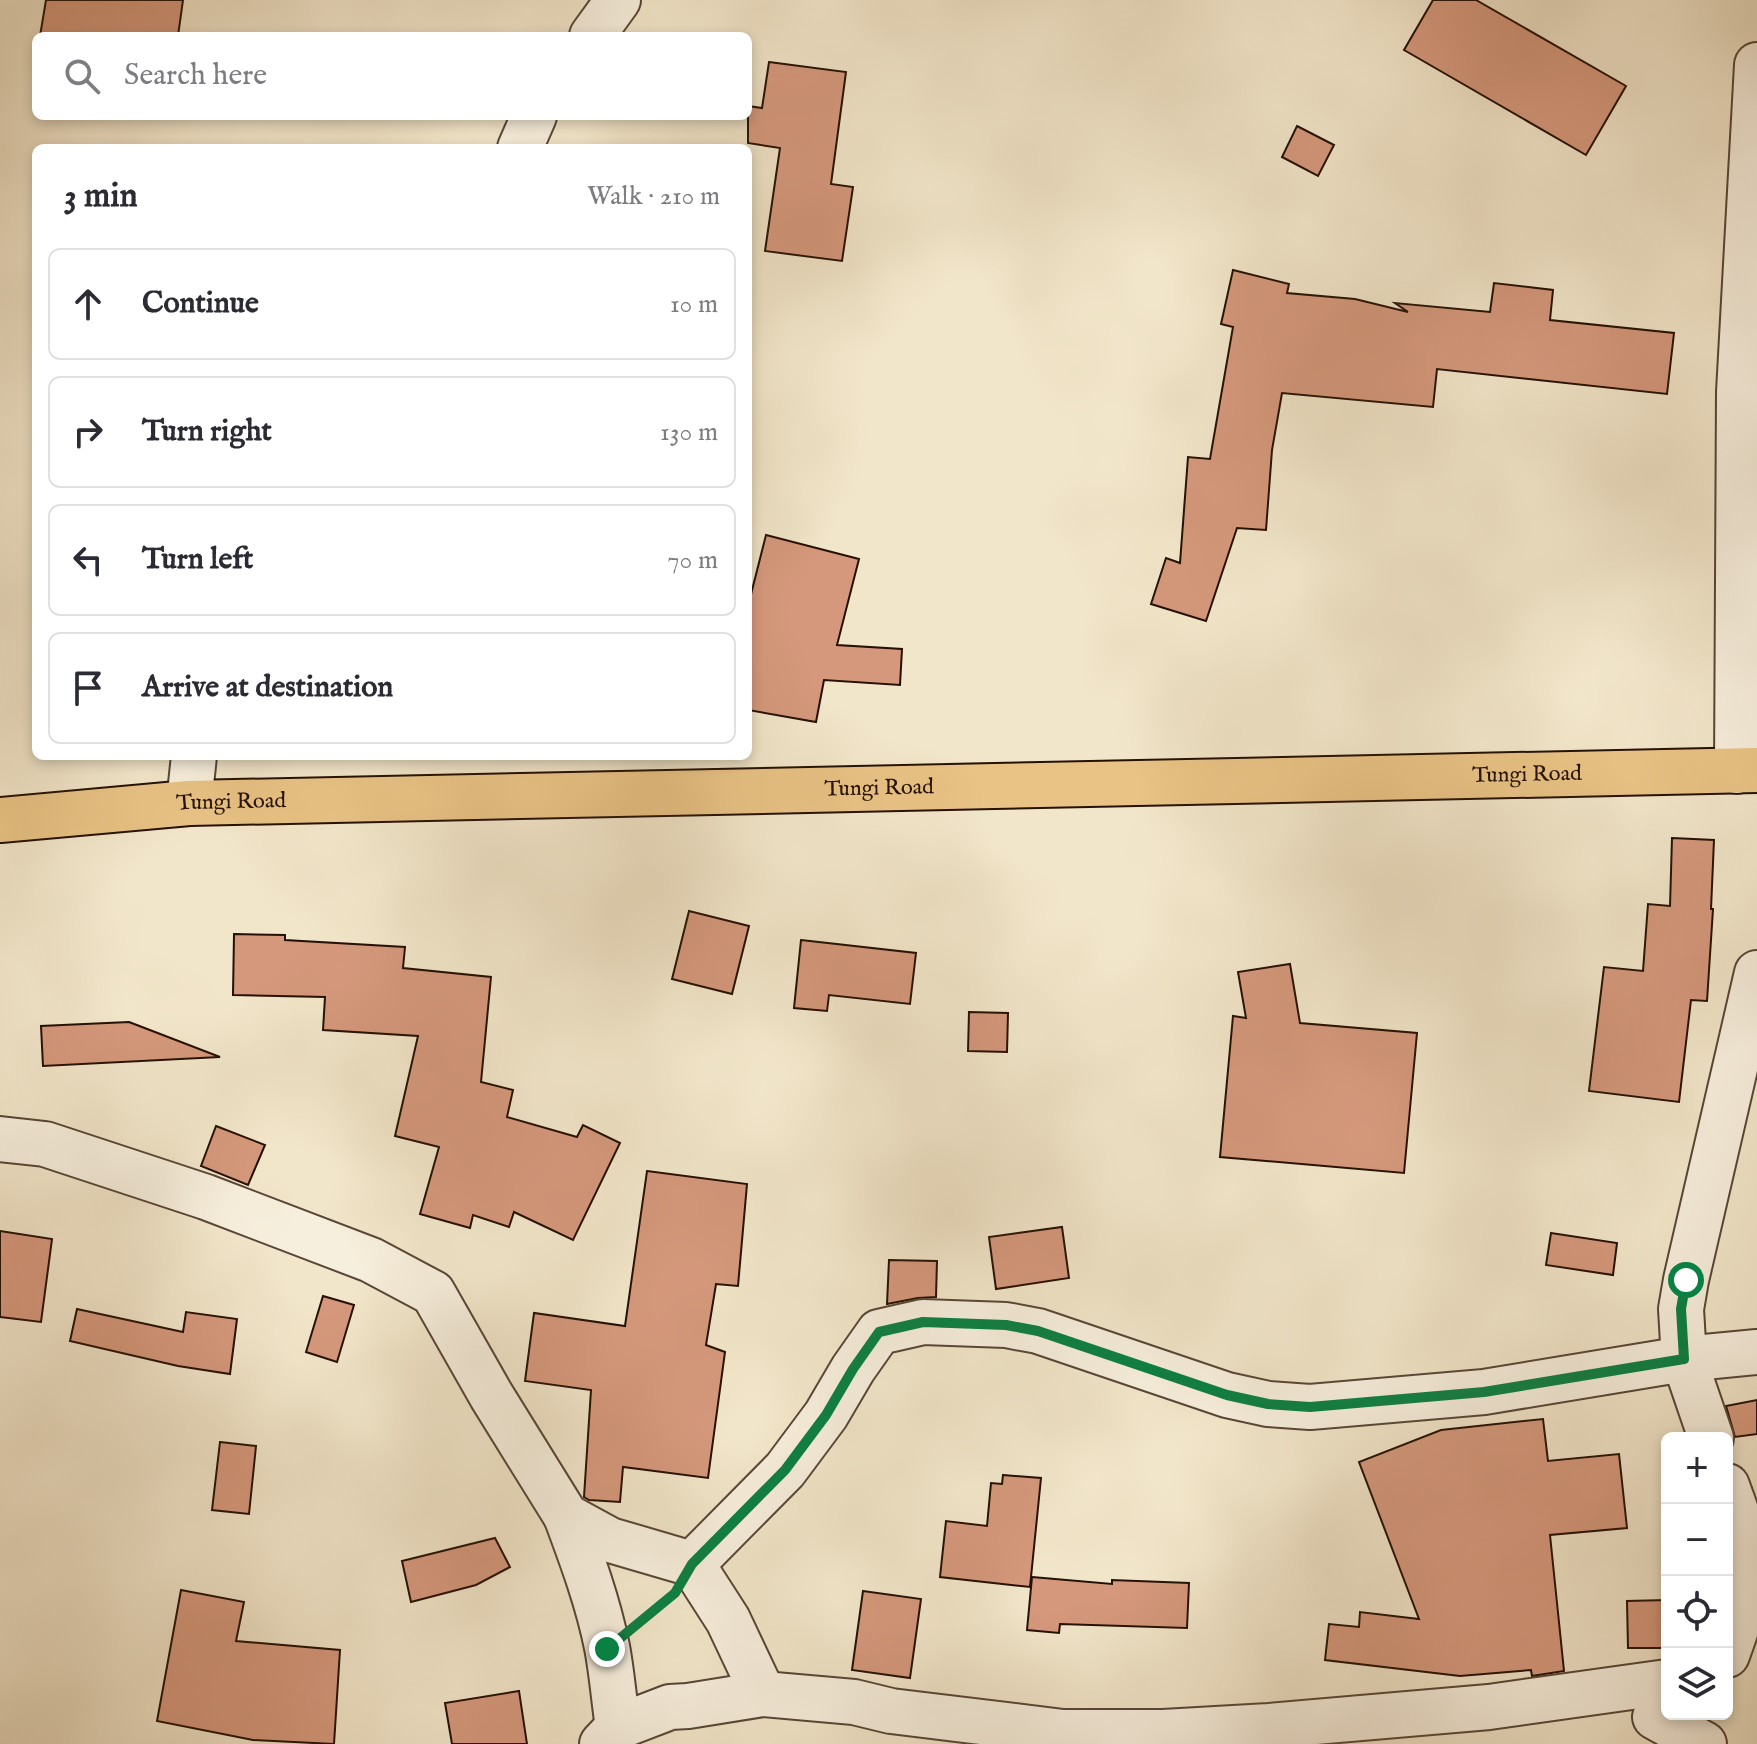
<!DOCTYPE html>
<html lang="en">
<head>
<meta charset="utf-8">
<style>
  body { margin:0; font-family:"IM FELL English",serif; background:#f7f7f7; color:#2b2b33 }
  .controls { position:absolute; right:24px; bottom:24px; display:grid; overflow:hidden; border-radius:12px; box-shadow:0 4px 12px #0003 }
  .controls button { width:72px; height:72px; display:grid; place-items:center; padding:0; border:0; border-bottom:2px solid #e1e1e2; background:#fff; color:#2b2b33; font:40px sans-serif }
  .stop { position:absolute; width:24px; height:24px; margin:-18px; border:6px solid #0b8043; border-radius:50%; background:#fff }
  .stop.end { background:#0b8043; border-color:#fff; box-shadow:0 2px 8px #0008 }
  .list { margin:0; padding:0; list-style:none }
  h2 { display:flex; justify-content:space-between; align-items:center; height:104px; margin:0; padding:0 32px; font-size:34px }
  h2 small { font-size:26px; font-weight:400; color:#7c7c81 }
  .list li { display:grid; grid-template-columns:52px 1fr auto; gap:24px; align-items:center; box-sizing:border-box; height:112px; margin:0 16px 16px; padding:0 16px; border:2px solid #e1e1e2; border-radius:12px }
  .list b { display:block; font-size:30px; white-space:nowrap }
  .list em { font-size:26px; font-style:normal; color:#7c7c81 }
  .icon { flex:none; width:44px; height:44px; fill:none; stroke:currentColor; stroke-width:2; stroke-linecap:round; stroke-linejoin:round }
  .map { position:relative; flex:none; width:1757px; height:1744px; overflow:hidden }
  .search { position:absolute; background:#fff; box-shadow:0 4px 12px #0003; left:32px; top:32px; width:720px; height:88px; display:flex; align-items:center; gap:20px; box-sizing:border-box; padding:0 28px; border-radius:12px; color:#7c7c81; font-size:30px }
  .panel { position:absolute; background:#fff; box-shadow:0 4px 12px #0003; left:32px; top:144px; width:720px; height:616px; border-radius:12px }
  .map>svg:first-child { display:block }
  .building { fill:#d5987c; stroke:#251004; stroke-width:2 }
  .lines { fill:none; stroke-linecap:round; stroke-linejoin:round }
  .minor-casing { stroke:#584636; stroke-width:48 }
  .major-casing { stroke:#251004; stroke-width:48 }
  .path { stroke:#251004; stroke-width:5; stroke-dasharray:2 4; stroke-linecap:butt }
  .minor { stroke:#f7efdd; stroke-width:44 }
  .major { stroke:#e9c385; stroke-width:44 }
  .route { stroke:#0b8043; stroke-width:10 }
  .labels { text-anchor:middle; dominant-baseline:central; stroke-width:7; stroke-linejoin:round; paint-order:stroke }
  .street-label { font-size:22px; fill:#251004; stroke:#f7efdd }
</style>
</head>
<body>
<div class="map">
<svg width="1757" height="1744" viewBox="0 0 1757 1744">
  <rect width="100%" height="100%" fill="#f2e6ca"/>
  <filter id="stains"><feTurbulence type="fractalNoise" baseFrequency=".0025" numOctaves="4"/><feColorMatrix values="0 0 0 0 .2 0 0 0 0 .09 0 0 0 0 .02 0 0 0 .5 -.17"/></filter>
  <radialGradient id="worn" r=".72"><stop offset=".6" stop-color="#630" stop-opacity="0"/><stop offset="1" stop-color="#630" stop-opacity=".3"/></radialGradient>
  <!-- building -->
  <g class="building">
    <polygon points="46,0 183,0 178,36 40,36"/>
    <polygon points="1433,0 1476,0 1626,86 1586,155 1404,50"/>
    <polygon points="769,62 846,72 831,184 853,187 842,261 765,251 780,148 748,143 748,106 762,108"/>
    <polygon points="1297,126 1334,145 1318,176 1282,157"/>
    <polygon points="1233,270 1289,284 1287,293 1355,299 1408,312 1395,303 1490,312 1494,283 1553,290 1550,320 1674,333 1667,394 1437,369 1433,407 1282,393 1272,450 1266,530 1237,528 1206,621 1151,604 1166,558 1180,563 1188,457 1210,459 1233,327 1221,324"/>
    <polygon points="766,535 859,559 837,645 902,649 900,685 824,680 816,722 748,710 748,606"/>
    <polygon points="1672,838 1714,840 1711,909 1713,909 1707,1001 1691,1000 1679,1102 1589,1091 1604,967 1643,971 1648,904 1670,906"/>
    <polygon points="689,911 749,926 732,994 672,979"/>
    <polygon points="234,934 285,935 285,940 405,947 403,968 491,977 481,1082 513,1090 507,1117 577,1137 583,1125 620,1143 573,1240 514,1212 509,1227 473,1215 470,1228 420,1214 439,1147 395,1136 418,1036 323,1030 325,997 233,995"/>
    <polygon points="801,940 916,953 910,1004 829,995 827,1011 794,1008"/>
    <polygon points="1290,964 1300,1023 1417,1033 1404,1173 1220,1157 1233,1016 1246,1018 1238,972"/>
    <polygon points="969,1012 1008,1013 1007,1052 968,1051"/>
    <polygon points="129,1022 220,1057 43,1066 41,1026"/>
    <polygon points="216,1126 265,1145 248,1185 201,1166"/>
    <polygon points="647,1171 747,1184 738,1286 716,1284 706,1345 725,1352 708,1478 623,1467 620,1502 589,1500 584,1497 591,1390 525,1381 534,1313 625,1326"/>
    <polygon points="1062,1227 1069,1278 996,1289 989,1237"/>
    <polygon points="0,1231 52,1239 41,1322 0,1317"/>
    <polygon points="1551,1233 1617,1243 1613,1275 1546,1265"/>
    <polygon points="889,1260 937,1261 936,1297 918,1298 887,1304"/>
    <polygon points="323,1296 354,1305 337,1362 306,1352"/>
    <polygon points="77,1309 183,1332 186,1312 237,1319 230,1374 178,1366 70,1341"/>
    <polygon points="1757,1400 1757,1434 1735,1437 1726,1406"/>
    <polygon points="1543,1419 1548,1461 1619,1454 1627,1528 1550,1535 1564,1671 1532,1676 1531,1670 1460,1676 1325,1660 1329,1624 1359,1627 1360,1612 1419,1619 1359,1462 1441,1430"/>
    <polygon points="220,1442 256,1446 249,1514 212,1510"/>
    <polygon points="1003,1475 1041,1478 1030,1587 940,1577 946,1521 987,1526 991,1483 1002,1484"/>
    <polygon points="495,1538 510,1567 476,1585 411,1602 402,1561"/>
    <polygon points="1032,1577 1112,1584 1112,1580 1189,1583 1187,1628 1060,1624 1059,1633 1027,1630"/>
    <polygon points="181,1590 244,1602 236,1641 340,1650 334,1744 253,1740 157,1721"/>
    <polygon points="863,1591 921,1599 910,1678 852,1670"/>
    <polygon points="1667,1600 1667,1648 1628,1648 1627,1601"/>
    <polygon points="519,1691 527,1744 452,1744 445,1703"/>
  </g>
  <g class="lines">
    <!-- minor casing -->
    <g class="minor-casing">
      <g id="minor">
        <polyline points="592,36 618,0"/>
        <polyline points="520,148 534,116"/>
        <polyline points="1737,771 1739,392 1757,65"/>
        <polyline points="189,803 194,756"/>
        <polyline points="0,1139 45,1144 206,1197 371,1260 433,1293 491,1395 566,1516 610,1540 692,1564 728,1620 763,1694"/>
        <polyline points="1711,1438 1684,1359 1681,1309 1686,1280 1757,973"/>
        <path d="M1727,1486C1733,1503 1740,1521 1745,1539C1756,1579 1740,1618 1727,1655"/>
        <path d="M566,1516C582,1559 598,1602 607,1647C612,1673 614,1701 618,1727"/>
        <polyline points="692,1564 785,1470 826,1415 853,1369 879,1332 923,1322 1006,1325 1038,1331 1227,1395 1268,1404 1310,1407 1484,1392 1684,1359 1757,1352"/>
        <polyline points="1655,1717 1704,1744"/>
        <polyline points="602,1744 618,1727 670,1707 688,1706 763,1694 854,1702 891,1711 1063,1732 1163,1732 1269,1726 1489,1707 1667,1682"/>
      </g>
    </g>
    <!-- major casing -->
    <g class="major-casing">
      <g id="major">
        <path id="s1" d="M0,820L189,803L1757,770"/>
      </g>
    </g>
    <!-- path -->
    <polyline class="path" points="645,1618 665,1602"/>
    <!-- minor -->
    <use href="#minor" class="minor"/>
    <!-- major -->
    <use href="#major" class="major"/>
  </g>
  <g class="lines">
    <!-- route -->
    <polyline class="route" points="607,1649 675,1593 692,1564 785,1470 826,1415 853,1369 879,1332 923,1322 1006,1325 1038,1331 1227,1395 1268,1404 1310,1407 1484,1392 1684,1359 1681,1309 1686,1280"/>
  </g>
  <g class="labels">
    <!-- street labels -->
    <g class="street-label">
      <text stroke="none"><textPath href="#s1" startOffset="1528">Tungi Road</textPath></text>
      <text stroke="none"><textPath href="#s1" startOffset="880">Tungi Road</textPath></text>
      <text stroke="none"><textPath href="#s1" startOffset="232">Tungi Road</textPath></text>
    </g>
  </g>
  <rect width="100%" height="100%" filter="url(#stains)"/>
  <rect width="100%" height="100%" fill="url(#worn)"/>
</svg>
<div class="controls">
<button>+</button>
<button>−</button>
<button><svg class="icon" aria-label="locate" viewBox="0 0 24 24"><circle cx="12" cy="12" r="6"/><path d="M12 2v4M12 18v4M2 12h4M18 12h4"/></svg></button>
<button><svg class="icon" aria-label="layers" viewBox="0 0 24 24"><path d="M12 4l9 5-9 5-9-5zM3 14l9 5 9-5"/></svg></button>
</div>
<div class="stop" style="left:1686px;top:1280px"></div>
<div class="stop end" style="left:607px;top:1649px"></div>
<div class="search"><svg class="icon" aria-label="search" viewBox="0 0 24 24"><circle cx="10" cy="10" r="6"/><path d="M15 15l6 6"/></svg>Search here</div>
<section class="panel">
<h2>3 min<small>Walk · 210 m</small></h2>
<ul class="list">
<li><svg class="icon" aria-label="ahead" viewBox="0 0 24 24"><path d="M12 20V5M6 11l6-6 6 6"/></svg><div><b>Continue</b></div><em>10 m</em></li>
<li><svg class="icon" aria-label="right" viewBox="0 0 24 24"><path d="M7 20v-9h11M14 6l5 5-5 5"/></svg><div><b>Turn right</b></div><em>130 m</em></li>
<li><svg class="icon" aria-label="left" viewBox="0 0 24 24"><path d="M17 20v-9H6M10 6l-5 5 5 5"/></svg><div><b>Turn left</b></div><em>70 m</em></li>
<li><svg class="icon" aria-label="arrive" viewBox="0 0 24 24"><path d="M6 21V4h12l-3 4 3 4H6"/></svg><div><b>Arrive at destination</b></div></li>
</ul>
</section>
</div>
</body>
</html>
